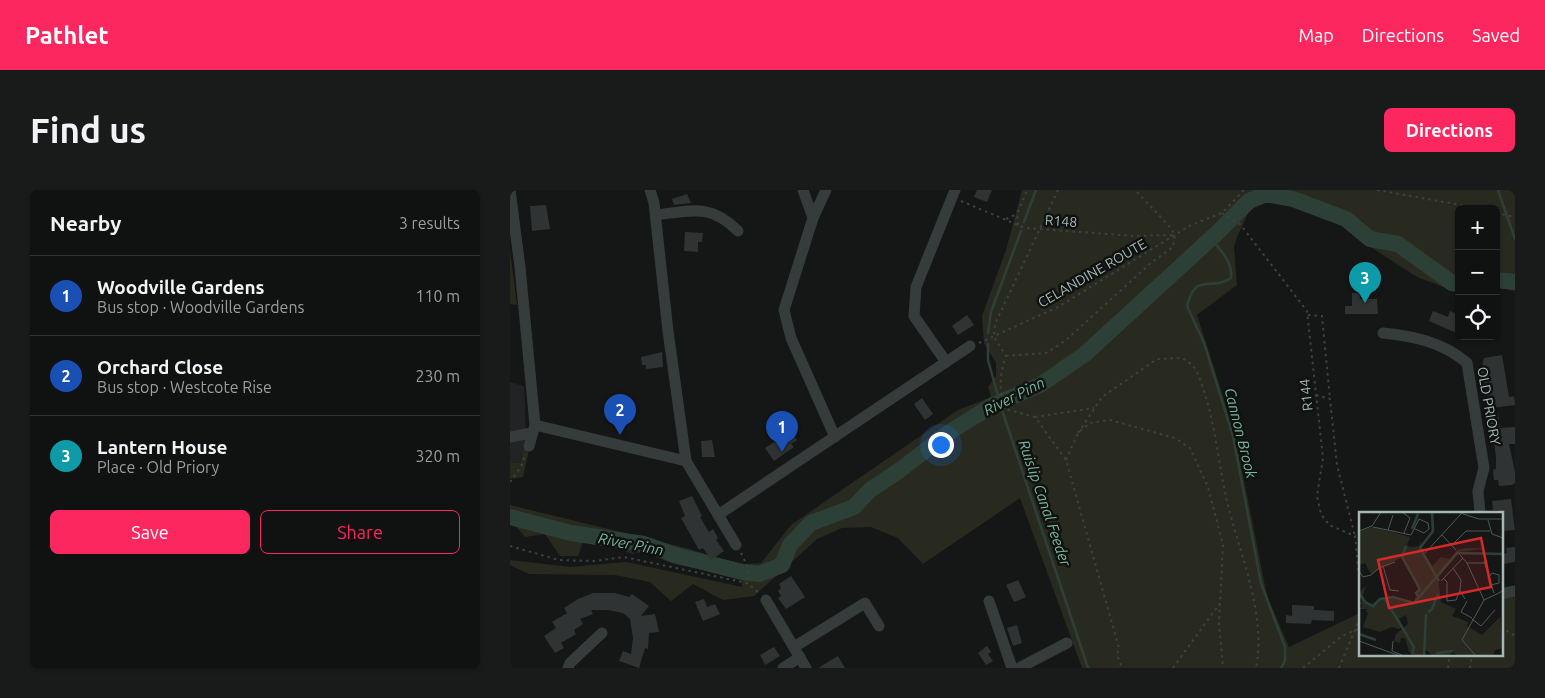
<!DOCTYPE html>
<html lang="en">
<head>
<meta charset="utf-8">
<style>
  body { margin:0; font-family:Ubuntu,sans-serif; background:#191a1a; color:#f1f3f6 }
  .controls { position:absolute; right:15px; top:15px; display:grid; overflow:hidden; border-radius:8px; box-shadow:0 1px 4px #0004 }
  .controls button { width:45px; height:45px; display:grid; place-items:center; padding:0; border:0; border-bottom:1px solid #303131; background:#101111; color:#f1f3f6; font:25px sans-serif }
  .you { position:absolute; left:430px; top:254px; width:18px; height:18px; margin:-12px; border:4px solid #fff; border-radius:50%; background:#1a73e8; box-shadow:0 0 0 8px #1a73e833 }
  .badge { display:grid; place-items:center; width:32px; height:32px; border-radius:50%; background:#fc275f; color:#fff; font-size:16px; font-weight:700 }
  .pin { position:absolute; translate:-50% -41px; filter:drop-shadow(0 1px 2px #0008) }
  .pin::after { content:''; position:absolute; top:26px; width:18px; height:15px; background:inherit; clip-path:polygon(0 0,100% 0,50% 100%) }
  .list { margin:0; padding:0; list-style:none }
  h2 { display:flex; justify-content:space-between; align-items:center; height:65px; margin:0; padding:0 20px; font-size:21px }
  h2 small { font-size:16px; font-weight:400; color:#9c9d9f }
  .list li { display:grid; grid-template-columns:32px 1fr auto; gap:15px; align-items:center; box-sizing:border-box; height:80px; padding:0 20px; border-top:1px solid #303131 }
  .list b { display:block; font-size:19px; white-space:nowrap }
  .list p { margin:0; font-size:16px; white-space:nowrap; color:#9c9d9f }
  .list em { font-size:16px; font-style:normal; color:#9c9d9f }
  .actions { display:flex; gap:10px; padding:15px 20px }
  .actions a { flex:1; padding:11px 0; border:1px solid #fc275f; border-radius:8px; text-align:center; font-size:18px; color:#fc275f }
  .actions .main { background:#fc275f; color:#fff }
  .icon { flex:none; width:28px; height:28px; fill:none; stroke:currentColor; stroke-width:2; stroke-linecap:round; stroke-linejoin:round }
  .map { position:relative; flex:none; width:1005px; height:478px; overflow:hidden; border-radius:8px }
  header { display:flex; align-items:center; gap:30px; box-sizing:border-box; height:70px; padding:0 25px; background:#fc275f; color:#fff }
  header strong { font-size:24px }
  nav { display:flex; gap:28px; margin-inline-start:auto; font-size:18px }
  .intro { display:flex; align-items:center; justify-content:space-between; box-sizing:border-box; height:120px; padding:0 30px }
  h1 { margin:0; font-size:35px }
  .button { padding:12px 22px; border-radius:8px; background:#fc275f; color:#fff; font-size:18px; font-weight:700 }
  main { display:flex; gap:30px; padding:0 30px }
  aside { flex:1; background:#101111; border-radius:8px; box-shadow:0 1px 4px #0004 }
  .map>svg:first-child { display:block }
  .built { fill:#212324 }
  .green { fill:#282a20 }
  .lines { fill:none; stroke-linecap:round; stroke-linejoin:round }
  .stream { stroke:#2d4037; stroke-width:2.5 }
  .river { stroke:#2d4037; stroke-width:16 }
  .building { fill:#303333 }
  .path { stroke:#3b4341; stroke-width:2; stroke-dasharray:2.5 4; stroke-linecap:butt }
  .minor { stroke:#353c3b; stroke-width:11 }
  .labels { text-anchor:middle; dominant-baseline:central; stroke-width:5; stroke-linejoin:round; paint-order:stroke }
  .street-label { font-size:14px; fill:#a6b8b3; stroke:#101212 }
  .water-label { font-size:15px; font-style:italic; fill:#7ab59a; stroke:#101212 }
  .inset-river { fill:none; stroke:#2d4037; stroke-width:2.5 }
  .inset-road { fill:none; stroke:#4f5755; stroke-width:1 }
  .view { fill:#d62828; fill-opacity:0.15; stroke:#d62828; stroke-width:2.5 }
  .inset-edge { fill:none; stroke:#a6b8b3; stroke-width:2.5 }
</style>
</head>
<body>
<header>
<strong>Pathlet</strong>
<nav><a>Map</a><a>Directions</a><a>Saved</a></nav>
</header>
<div class="intro"><h1>Find us</h1><a class="button">Directions</a></div>
<main>
<aside>
<h2>Nearby<small>3 results</small></h2>
<ul class="list">
<li><span class="badge" style="background:#1a4fb4">1</span><div><b>Woodville Gardens</b><p>Bus stop · Woodville Gardens</p></div><em>110 m</em></li>
<li><span class="badge" style="background:#1a4fb4">2</span><div><b>Orchard Close</b><p>Bus stop · Westcote Rise</p></div><em>230 m</em></li>
<li><span class="badge" style="background:#0f9aa8">3</span><div><b>Lantern House</b><p>Place · Old Priory</p></div><em>320 m</em></li>
</ul>
<div class="actions"><a class="main">Save</a><a>Share</a></div>
</aside>
<div class="map">
<svg width="1005" height="478" viewBox="0 0 1005 478">
  <rect width="100%" height="100%" fill="#151717"/>
  <!-- built -->
  <polygon class="built" points="0,192 14,196 16,240 11,273 0,272"/>
  <!-- green -->
  <g class="green">
    <polygon points="512,0 1005,0 1005,101 986,97 986,19 949,19 949,101 941,100 907,87 853,52 822,28 786,18 772,11 758,9 739,21 727,47 724,57 727,95 687,125 724,240 757,406 779,457 850,423 850,464 991,464 991,404 1005,402 1005,478 572,478 510,308 413,374 388,348 361,337 332,338 307,349 244,406 213,410 183,394 161,411 140,392 105,385 19,384 0,375 0,370 61,377 116,372 232,397 232,388 164,374 134,362 122,364 98,354 74,349 68,366 50,366 35,344 15,347 4,334 0,333 0,315 176,358 211,369 235,374 251,373 281,335 448,220 481,207 478,197 486,186 486,173 474,153 472,126 496,60"/>
    <polygon points="0,61 7,115 0,114"/>
    <polygon points="13,258 19,260 13,287 0,289 0,272 11,273"/>
  </g>
  <g class="lines">
    <!-- stream -->
    <g class="stream">
      <polyline points="988,0 1005,49"/>
      <polyline points="514,32 526,0"/>
      <path d="M701,48C710,60 723,72 721,88C702,102 685,81 677,116L694,153L723,246L751,393L775,457V471L771,478"/>
      <polyline points="478,143 481,122 511,41"/>
      <polyline points="478,154 478,170 492,220 578,478"/>
    </g>
    <!-- river -->
    <g class="river">
      <polyline points="986,90 1005,92"/>
      <polyline points="0,327 61,343 134,354 165,365 232,382 249,384 272,375 280,355 301,333 344,317 360,300 390,280 438,243 483,215 530,195 575,164 707,43 739,11 756,4 783,9 836,29 860,49 888,54 942,93 949,94"/>
    </g>
  </g>
  <!-- building -->
  <g class="building">
    <polygon points="467,0 482,0 477,12 464,7"/>
    <polygon points="177,4 181,13 164,15 162,9"/>
    <polygon points="36,15 40,39 22,41 20,16"/>
    <polygon points="175,42 193,43 192,52 188,52 188,62 174,61"/>
    <polygon points="842,103 850,103 850,109 867,109 868,124 835,124 835,116 842,116"/>
    <polygon points="923,121 938,127 940,121 949,125 949,144 919,131"/>
    <polygon points="457,125 464,135 448,145 442,136"/>
    <polygon points="152,162 153,177 136,179 136,175 132,175 131,167"/>
    <polygon points="992,165 999,207 1004,206 1005,215 982,218 981,208 977,208 973,185 969,185 968,178 972,177 974,168"/>
    <polygon points="412,208 423,224 415,230 404,214"/>
    <polygon points="988,223 990,238 1005,237 1005,254 999,254 1005,282 1005,293 1002,295 989,296 988,290 984,290 983,280 986,279 986,268 983,241 980,241 978,224"/>
    <polygon points="280,234 285,240 281,243 287,250 281,254 284,257 264,271 255,258 270,248 267,244"/>
    <polygon points="202,250 205,267 192,267 191,251"/>
    <polygon points="182,306 192,326 190,327 199,342 203,339 208,348 206,350 214,361 201,370 193,358 189,360 171,328 175,326 169,311"/>
    <polygon points="1001,309 1005,340 991,341 991,323 989,323 988,320 983,320 982,311"/>
    <polygon points="1005,357 1005,372 993,374 991,364 997,363 996,358"/>
    <polygon points="281,386 295,407 276,419 268,408 271,406 268,401 271,398 269,394"/>
    <polygon points="508,390 516,407 504,412 496,395"/>
    <polygon points="83,403 105,403 119,407 122,404 139,416 131,426 145,424 149,442 139,443 138,459 135,458 129,478 109,471 113,461 121,464 123,448 120,429 113,423 98,420 81,420 83,424 70,429 73,434 64,440 66,444 51,453 54,458 45,463 34,446 46,438 42,432 57,423 54,418 68,409"/>
    <polygon points="194,409 197,417 205,414 210,424 193,431 185,412"/>
    <polygon points="782,415 804,416 804,420 824,421 824,431 802,430 801,434 776,433 776,425 782,426"/>
    <polygon points="507,435 512,453 503,456 497,438"/>
    <polygon points="477,456 481,462 478,464 483,471 476,475 468,463"/>
    <polygon points="264,457 270,466 255,475 250,465"/>
    <polygon points="328,466 335,478 308,478"/>
  </g>
  <g class="lines">
    <!-- path -->
    <g class="path">
      <path d="M548,0L485,134L484,147L496,166C489,186 489,199 495,219L525,227L556,270L609,458L607,465L612,478"/>
      <polyline points="867,0 973,19"/>
      <polyline points="451,11 515,38 625,46 665,45"/>
      <polyline points="712,23 730,34 797,121 813,268 807,306 811,324 819,335 845,346 850,397"/>
      <polyline points="986,23 1005,27"/>
      <polyline points="496,29 507,24"/>
      <polyline points="508,35 507,24 517,0"/>
      <polyline points="798,125 812,126 820,209"/>
      <polyline points="469,153 548,117 681,35 712,23 734,0"/>
      <polyline points="496,166 536,163 555,151 642,72 663,57 665,45 659,36 625,0"/>
      <polyline points="806,205 820,209 827,275 845,346"/>
      <polyline points="525,227 584,218"/>
      <path d="M568,243L592,207L647,169L672,168C677,171 683,175 686,180C704,220 707,265 716,307C728,360 757,423 746,478"/>
      <polyline points="556,270 568,243 580,233 600,230 665,248 680,258 698,297 713,355 709,433 713,478"/>
      <polyline points="0,292 11,277 15,265"/>
      <polyline points="0,356 49,370 85,371 114,367 237,393 249,403"/>
      <polyline points="231,363 239,380 237,391"/>
      <polyline points="991,437 1005,446"/>
      <polyline points="663,478 710,413"/>
      <polyline points="793,478 832,446 850,438"/>
      <polyline points="829,478 850,428"/>
      <polyline points="938,478 940,464"/>
      <polyline points="960,478 962,464"/>
    </g>
    <!-- minor -->
    <g class="minor">
      <polyline points="0,0 10,77 25,235 19,256"/>
      <polyline points="140,0 144,13 158,141 176,271"/>
      <polyline points="293,0 303,28 274,120 281,148 325,247"/>
      <path d="M146,25C181,21 200,13 228,41"/>
      <polyline points="303,28 316,0"/>
      <path d="M873,143C903,146 933,152 957,173L974,278L968,301L970,323"/>
      <polyline points="436,172 404,126 406,97 445,0"/>
      <polyline points="25,235 176,271 226,355"/>
      <polyline points="0,247 22,243"/>
      <polyline points="208,325 460,156"/>
      <polyline points="991,404 1005,401"/>
      <polyline points="256,410 296,478"/>
      <polyline points="479,411 502,478"/>
      <polyline points="284,457 355,413 369,436"/>
      <polyline points="58,478 60,473 92,443"/>
      <polyline points="273,478 290,467"/>
      <polyline points="509,478 557,453"/>
    </g>
  </g>
  <g class="labels">
    <!-- street labels -->
    <g class="street-label">
      <text transform="translate(551 31) rotate(4)">R148</text>
      <text transform="translate(582 83) rotate(-30)">CELANDINE ROUTE</text>
      <text transform="translate(796 205) rotate(-96)">R144</text>
      <text transform="translate(979 216) rotate(80)">OLD PRIORY</text>
    </g>
    <!-- water labels -->
    <g class="water-label">
      <text transform="translate(504 206) rotate(-27)">River Pinn</text>
      <text transform="translate(731 243) rotate(76)">Cannon Brook</text>
      <text transform="translate(535 313) rotate(71)">Ruislip Canal Feeder</text>
      <text transform="translate(121 354) rotate(11)">River Pinn</text>
    </g>
  </g>
  <!-- overview -->
  <g transform="translate(849 322)">
    <rect width="144" height="144" fill="#151717"/>
    <path d="M13,15L51,25L48,33L51,35L60,34L62,29V35L73,54L82,45L91,47L98,38L107,36H122L130,38L124,37L100,40L144,41L99,42L79,66L82,90L97,97L93,104L109,110L108,114L123,123L141,105L144,136L136,138L134,144H100L93,140L91,144H74L67,138L65,144H56L50,140L46,126H42L41,131L35,129L37,122L49,112L47,103L40,107L44,114L40,117L33,115L21,120L4,115L9,101L6,98L11,97H0L4,93L0,91L3,90L0,80L7,74L4,83L7,90L14,93L21,87L34,85L55,90L59,77L43,45L12,62L6,51L0,53L1,19Z" fill="#282a20"/>
    <path class="inset-river" d="M73,0L74,19L61,36L80,69M53,17L59,2M47,34L43,45L61,77L57,81L60,85M0,81L6,90L14,94L21,87L34,85L55,91L98,41L144,42M26,87L55,135L53,142M69,100L73,97L79,82M0,122L17,128M77,141L94,139M65,144L67,102"/>
    <path class="inset-road" d="M43,0L51,6L45,21M98,0L120,7H144M129,8L133,22L144,26M14,15L52,23M29,18L34,3M0,19L13,14L22,0M52,23L60,7L69,11L70,17L65,21L56,17M83,23L97,38M93,33L107,19H131M66,41L102,2M101,43L108,51H125M125,49L135,81M108,51L125,88M24,54L31,78L40,79M94,56L102,68L101,78L106,87M0,59L4,65L12,63L20,56L36,50M84,66L88,70V89L97,88L101,78M129,67L133,61L140,63V71L132,73M82,69L104,46M108,89L102,100L113,106M113,107L122,114L136,98M103,128L125,88L144,79M103,128L117,144M0,129L41,144M34,129L33,139L45,144"/>
    <path class="view" d="M122,26L132,75L30,96L19,48Z"/>
    <rect width="144" height="144" class="inset-edge"/>
  </g>
</svg>
<div class="controls">
<button>+</button>
<button>−</button>
<button><svg class="icon" aria-label="locate" viewBox="0 0 24 24"><circle cx="12" cy="12" r="6"/><path d="M12 2v4M12 18v4M2 12h4M18 12h4"/></svg></button>
</div>
<div class="you"></div>
<div class="pin badge" style="left:272px;top:262px;background:#1a4fb4">1</div>
<div class="pin badge" style="left:110px;top:245px;background:#1a4fb4">2</div>
<div class="pin badge" style="left:855px;top:113px;background:#0f9aa8">3</div>
</div>
</main>
</body>
</html>
